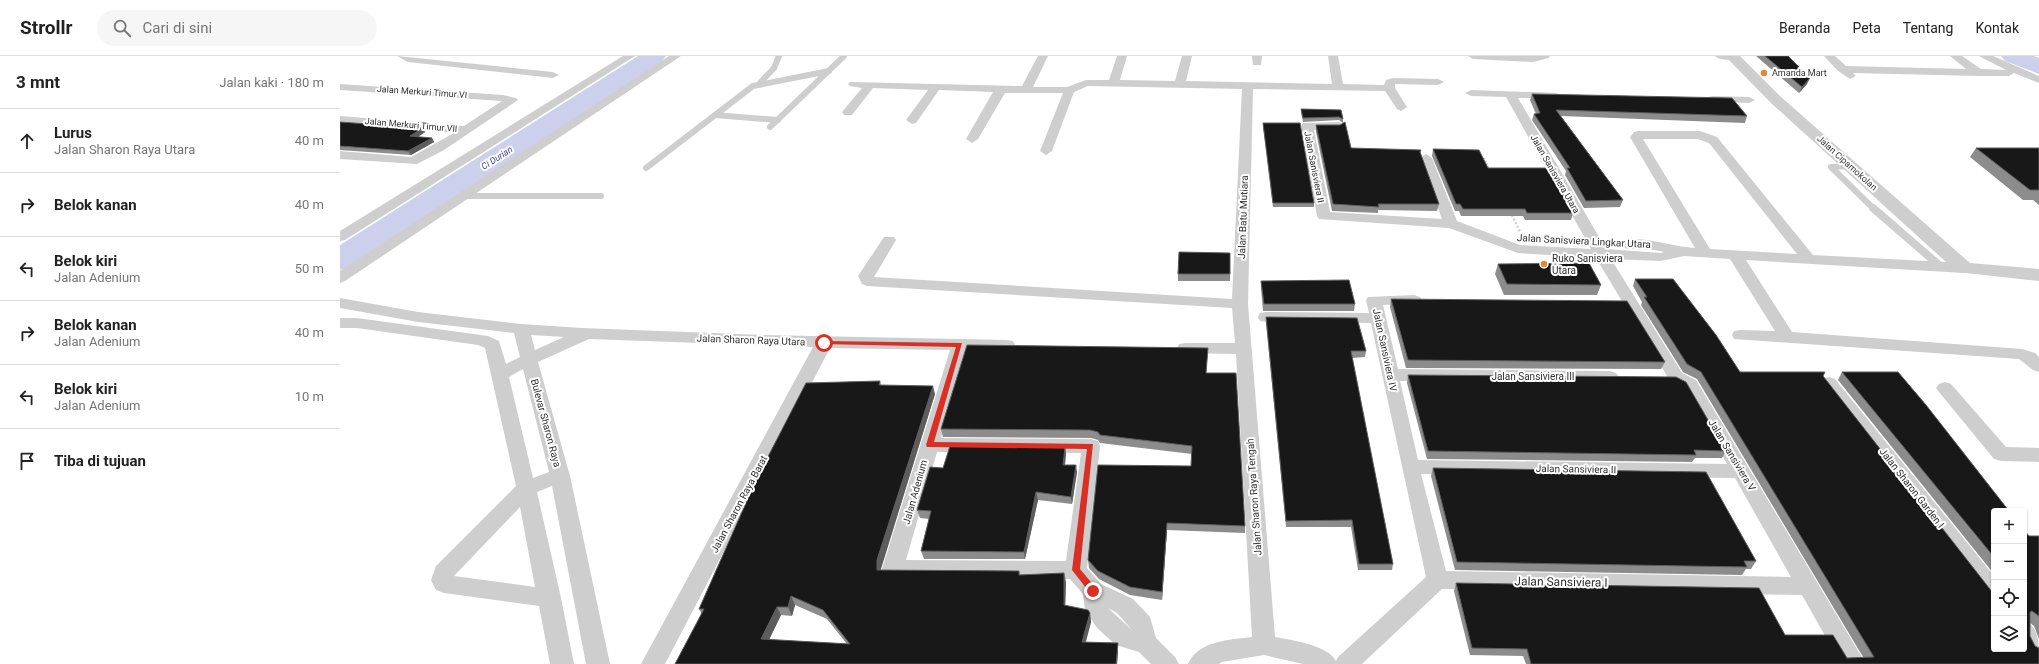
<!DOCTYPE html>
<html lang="id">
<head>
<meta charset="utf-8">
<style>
  body { margin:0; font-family:Roboto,sans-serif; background:#f6f6f6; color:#222 }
  .controls { position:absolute; right:12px; bottom:12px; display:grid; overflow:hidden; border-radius:4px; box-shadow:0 1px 3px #0004 }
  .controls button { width:36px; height:36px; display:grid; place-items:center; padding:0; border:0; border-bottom:1px solid #e0e0e0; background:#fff; color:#222; font:20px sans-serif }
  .stop { position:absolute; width:12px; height:12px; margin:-9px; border:3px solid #d93025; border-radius:50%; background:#fff }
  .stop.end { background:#d93025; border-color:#fff; box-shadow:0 1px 4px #0008 }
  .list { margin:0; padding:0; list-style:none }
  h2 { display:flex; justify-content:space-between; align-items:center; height:52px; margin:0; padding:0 16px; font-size:17px }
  h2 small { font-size:13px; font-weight:400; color:#767676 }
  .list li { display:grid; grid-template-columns:26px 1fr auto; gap:12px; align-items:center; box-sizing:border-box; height:64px; padding:0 16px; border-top:1px solid #e0e0e0 }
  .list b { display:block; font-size:15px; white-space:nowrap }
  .list p { margin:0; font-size:13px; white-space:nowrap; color:#767676 }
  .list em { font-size:13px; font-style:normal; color:#767676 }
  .icon { flex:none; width:22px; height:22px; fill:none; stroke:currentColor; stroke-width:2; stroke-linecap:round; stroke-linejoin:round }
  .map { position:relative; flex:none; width:1699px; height:608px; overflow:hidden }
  header { display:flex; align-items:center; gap:24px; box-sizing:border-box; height:56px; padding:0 20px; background:#fff; border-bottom:1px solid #e0e0e0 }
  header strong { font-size:19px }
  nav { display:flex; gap:22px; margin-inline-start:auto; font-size:14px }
  .search { width:280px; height:36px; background:#f6f6f6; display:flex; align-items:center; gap:10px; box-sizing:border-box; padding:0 14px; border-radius:22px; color:#767676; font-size:15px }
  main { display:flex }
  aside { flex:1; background:#fff }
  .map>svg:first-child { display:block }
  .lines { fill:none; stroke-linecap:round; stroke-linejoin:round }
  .river { fill:#cdd0ec; fill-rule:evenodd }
  .path-far1 { stroke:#cecece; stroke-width:2; stroke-dasharray:1.5 1.5; stroke-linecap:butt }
  .path { stroke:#cecece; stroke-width:2.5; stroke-dasharray:2 2; stroke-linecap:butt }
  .service-far1 { stroke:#cecece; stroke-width:6 }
  .service { stroke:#cecece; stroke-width:8 }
  .minor { fill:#cecece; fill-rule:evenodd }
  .tertiary { fill:#cecece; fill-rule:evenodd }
  .wall { fill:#8c8c8c; fill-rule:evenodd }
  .shaded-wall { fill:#5d5d5d }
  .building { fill:#181818; stroke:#5d5d5d; fill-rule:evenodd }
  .route { fill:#d93025 }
  .poi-dot { fill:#e0883c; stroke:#fff; stroke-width:1.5 }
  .labels { text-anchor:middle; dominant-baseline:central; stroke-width:4; stroke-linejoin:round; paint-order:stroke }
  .far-poi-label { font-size:9px; fill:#313131; stroke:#fff; text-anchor:start }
  .far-street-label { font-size:9px; fill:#313131; stroke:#fff }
  .far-water-label { font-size:9px; font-style:italic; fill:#414791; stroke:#fff }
  .street-label { font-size:10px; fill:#313131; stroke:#fff }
  .poi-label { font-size:10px; fill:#313131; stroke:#fff; text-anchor:start }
  .near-street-label { font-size:12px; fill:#313131; stroke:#fff }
</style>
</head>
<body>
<header>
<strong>Strollr</strong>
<div class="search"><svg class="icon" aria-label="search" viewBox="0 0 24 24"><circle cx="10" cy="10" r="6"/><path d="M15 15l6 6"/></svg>Cari di sini</div>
<nav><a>Beranda</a><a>Peta</a><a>Tentang</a><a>Kontak</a></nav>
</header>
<main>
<aside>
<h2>3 mnt<small>Jalan kaki · 180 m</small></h2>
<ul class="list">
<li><svg class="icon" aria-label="ahead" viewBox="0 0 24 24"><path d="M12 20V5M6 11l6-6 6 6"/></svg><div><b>Lurus</b><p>Jalan Sharon Raya Utara</p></div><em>40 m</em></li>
<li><svg class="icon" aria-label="right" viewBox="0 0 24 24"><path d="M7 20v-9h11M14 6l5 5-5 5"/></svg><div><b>Belok kanan</b></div><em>40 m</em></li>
<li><svg class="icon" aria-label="left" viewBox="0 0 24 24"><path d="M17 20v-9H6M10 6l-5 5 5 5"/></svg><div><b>Belok kiri</b><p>Jalan Adenium</p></div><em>50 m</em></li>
<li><svg class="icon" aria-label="right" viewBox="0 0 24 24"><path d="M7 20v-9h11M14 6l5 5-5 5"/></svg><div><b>Belok kanan</b><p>Jalan Adenium</p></div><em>40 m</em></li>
<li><svg class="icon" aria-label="left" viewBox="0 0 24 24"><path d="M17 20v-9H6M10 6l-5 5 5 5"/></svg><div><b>Belok kiri</b><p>Jalan Adenium</p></div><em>10 m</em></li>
<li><svg class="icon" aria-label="arrive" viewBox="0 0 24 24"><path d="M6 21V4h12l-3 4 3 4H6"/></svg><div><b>Tiba di tujuan</b></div></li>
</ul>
</aside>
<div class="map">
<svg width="1699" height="608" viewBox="0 0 1699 608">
  <rect width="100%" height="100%" fill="#fff"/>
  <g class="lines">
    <!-- river -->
    <g class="river">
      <polygon points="298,0 326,0 322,5 12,211 0,214 0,189"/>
      <polygon points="1661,0 1694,0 1699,2 1699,18 1665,5"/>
    </g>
    <!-- path-far1 -->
    <polyline class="path-far1" points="1144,102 1150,115"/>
    <!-- path -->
    <polyline class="path" points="1172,159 1181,178"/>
    <!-- service-far1 -->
    <g class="service-far1">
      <polyline points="419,28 434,12 439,0"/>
      <polyline points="375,59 438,64"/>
      <polyline points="430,71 504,0"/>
      <polyline points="1510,110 1491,111 1534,153"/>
      <polyline points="306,112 413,30 489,15"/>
      <polyline points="124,140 261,140"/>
    </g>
    <!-- service -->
    <polyline class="service" points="1533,152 1600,210"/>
    <!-- minor -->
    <g class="minor">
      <polygon points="57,0 213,16 219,19 213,22 68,6"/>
      <polygon points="283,0 295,0 5,184 0,185 0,175"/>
      <polygon points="329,0 341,0 5,225 0,227 0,215"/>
      <path d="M698,0H708L693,31H727L746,24H769L777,0H787L780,24L835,25L842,0H852L846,25L992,28L988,0H998L1003,28L1044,29L1046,24L1053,22L1098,23L1104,26L1098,29L1055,28V32L1067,51L1061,55L1057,53L1045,35L913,33L908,248L935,581C951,584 988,589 996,605L998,601L1086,521L1031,267L926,266L920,265L918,261L920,257L926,256L1029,257L1026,244L1028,241L1074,239L1080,241L1082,244L1080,247L1043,249L1058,313L1270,315L1276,317L1279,321L1276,325L1270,327L1060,325L1078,404L1387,408L1344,332L1330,325L1256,202L1178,197L1109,172L979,163L977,160L961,70L963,67L999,66L1005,70L999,74H974L990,156L1102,163L1080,102L1086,98L1092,102L1117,165L1180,189L1251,193L1166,41L1131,40L1125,37L1131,34L1217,37L1219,39L1213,42H1178L1266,193L1321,197L1324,196C1310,192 1294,195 1280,191L1278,188L1280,185C1305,179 1330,191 1355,192L1290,81L1294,76L1298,75H1360L1377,81L1473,199L1624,207L1629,209L1632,212L1629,215L1624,217L1406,204L1452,276L1682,293L1695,297L1699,301V316L1693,314L1679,303L1394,283L1392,279L1394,275L1400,274L1435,275L1390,203L1344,200L1321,205L1271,203L1342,317L1356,324L1526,608H1501L1462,539L1102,533L1022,608H963L924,599L882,606L879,608H848C859,584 890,584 912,581L896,298L845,297L839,296L837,292L839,288L845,287H895L892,252L527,230L522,228L518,220L544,181H554L556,184L534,221L892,243L902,33L748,30L734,36L712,95L706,99L700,95L723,37H665L638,83L632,87L626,83L653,36L599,34L576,67L572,68L566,64L588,34L533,32L512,59H504L502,56L522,32L510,30L508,28L510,26L682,30ZM1303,83H1358L1369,87L1457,198L1370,193ZM1081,418L1395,422L1451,521L1106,515Z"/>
      <polygon points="912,0 922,0 921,9 913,9"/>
      <polygon points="1128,0 1210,0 1209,2 1193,6 1133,3"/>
      <path d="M1375,0H1398C1393,5 1380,5 1375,0Z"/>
      <polygon points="1484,0 1495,0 1506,10 1626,13 1610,0 1622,0 1641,13 1666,14 1639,0 1653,0 1699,20 1699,27 1674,17 1669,20 1639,20 1513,17 1516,20 1510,23 1498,15"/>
      <polygon points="0,28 163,39 176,42 178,44 104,94 77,108 0,103 0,95 71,101 114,77 0,68 0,60 124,70 162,45 0,34"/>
      <polygon points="1372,40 1409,41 1415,44 1409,47 1368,45 1366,43 1368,41"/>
      <path d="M0,242L78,256L181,268L242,272L424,279L667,284L673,285L675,289L673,293L667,294H627L601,382L751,383L758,385L760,390L747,512L761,528L793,543L810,561L816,582L835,601L839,608H811L799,596L776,589L757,572L745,554L743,538L730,523L553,522L545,519L542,513L610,294L490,292L325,608H301L473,291L249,283L198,306L230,420L270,608H246L212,430L197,436L221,542L234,608H210L199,550L104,537L96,534L91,524L96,510L176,430L145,292L138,289L17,272H0V262H17L148,280L159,285L166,308L180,301L174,277L78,266L0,252ZM191,279L224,281L195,294ZM183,313L209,416L193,422L169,321ZM597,396L741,397L726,505L566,504ZM180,451L195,531L114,520ZM768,552L777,557L792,574Z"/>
      <polygon points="1489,321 1495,323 1654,520 1654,545 1646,543 1483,331 1480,327 1483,323"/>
      <polygon points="1605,326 1611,328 1666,391 1699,392 1699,406 1661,405 1654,403 1599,336 1596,332 1599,328"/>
      <path d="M1684,564C1699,571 1699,586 1699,603C1679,596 1684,582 1684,564Z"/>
    </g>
    <!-- tertiary -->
    <polygon class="tertiary" points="1385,0 1400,0 1441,41 1630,207 1699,213 1699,225 1617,216 1431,47"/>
  </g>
  <!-- wall -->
  <g class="wall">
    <polygon points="1416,0 1448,0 1467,28 1459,37"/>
    <polygon points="1192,38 1407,60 1405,67 1221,60 1283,144 1280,151 1244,152 1225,119 1226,115 1192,64 1194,58 1196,58 1190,44"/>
    <polygon points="961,53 1001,54 1003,63 1003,67 999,64 963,66 961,57"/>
    <polygon points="0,66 85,76 78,81 92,82 94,86 71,99 0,94"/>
    <polygon points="923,67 974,147 974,151 933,151 923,70"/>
    <polygon points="976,69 1011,92 1081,98 1099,148 1097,155 1038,154 1038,157 992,155 976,76"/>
    <polygon points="1636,92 1699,92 1699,149 1693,144 1683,144 1630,101"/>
    <polygon points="1093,93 1148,112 1229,145 1228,148 1233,157 1231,164 1185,164 1183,160 1121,160 1119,155 1115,155 1092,100"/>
    <polygon points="1158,208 1261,229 1257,239 1164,239 1155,218"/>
    <rect x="838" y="218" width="52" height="7"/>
    <polygon points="1295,223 1400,316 1483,320 1654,593 1689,480 1699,480 1699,583 1694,570 1690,567 1690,580 1699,608 1186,608 1183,600 1130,599 1114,535 1116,527 1445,579 1507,602 1523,601 1357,323 1343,316 1301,249 1302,246 1293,230"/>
    <polygon points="921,225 1015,248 1014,255 923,255 921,232"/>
    <polygon points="1051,243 1325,306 1321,313 1066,312 1050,251"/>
    <polygon points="926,261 1026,295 1025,301 1012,302 1053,508 1052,514 1018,514 1011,471 946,471 926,267"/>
    <polygon points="868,292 866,317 905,470 905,477 827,474 822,544 790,539 759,523 749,512 748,504 851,410 852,398 760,387 758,384 751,382 603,381 601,373"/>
    <polygon points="1502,316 1654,455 1654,518 1498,324"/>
    <polygon points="1068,319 1386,395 1382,402 1355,402 1352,406 1087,403 1067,327"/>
    <path d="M540,325L541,329L595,338L540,514L679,515L680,519L726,526L725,549L750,557L751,566L746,586L778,587V596L777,608H335L362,558L359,553ZM455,549L487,563L507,588L429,584L441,559L452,560Z"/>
    <polygon points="725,391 726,398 725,409 737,416 732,448 698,444 685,503 584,503 581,495 589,463 580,462 577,454 603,412"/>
    <polygon points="1093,412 1416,505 1411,513 1406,513 1402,519 1115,514 1091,420"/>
  </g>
  <!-- shaded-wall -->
  <g class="shaded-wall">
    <polygon points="1470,22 1467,28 1459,37 1462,31"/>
    <polygon points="83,72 85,76 73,84 70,80"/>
    <polygon points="92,82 94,86 71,99 68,95"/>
    <polygon points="593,330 595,338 541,513 540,523 537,514 537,504"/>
    <polygon points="725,391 726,398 724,416 723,409"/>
    <polygon points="736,409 737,416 732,448 731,441"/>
    <polygon points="696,436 698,444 685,503 684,496"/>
    <polygon points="827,467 827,474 822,544 822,536"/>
    <polygon points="724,517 726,526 725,558 724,549"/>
    <polygon points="451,540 455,549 452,560 448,551"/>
    <polygon points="437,551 441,559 425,592 421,583"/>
    <polygon points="750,557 751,566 743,595 742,586"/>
    <polygon points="778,587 778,596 777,608 776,608"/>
  </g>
  <!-- building -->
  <g class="building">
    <polygon points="1425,0 1448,0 1470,22 1462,31"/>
    <polygon points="1192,38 1392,42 1407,60 1216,54 1283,144 1246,145 1227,112 1230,112 1194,58 1200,57"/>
    <polygon points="961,53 1001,54 1003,63 999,61 963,62"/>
    <polygon points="0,66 83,72 70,80 92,82 68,95 0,90"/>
    <polygon points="1005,66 1011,92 1081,94 1080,96 1099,148 1038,148 1039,151 993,148 976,69 1000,69"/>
    <polygon points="923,67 960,67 974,147 933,147"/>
    <polygon points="1636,92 1699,92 1699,134 1690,134"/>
    <polygon points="1093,93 1139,94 1148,112 1210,112 1229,145 1226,145 1233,157 1187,157 1185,153 1123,153 1120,148 1116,148"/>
    <polygon points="839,196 890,197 890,218 838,218"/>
    <polygon points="1249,207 1261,229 1167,228 1158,208"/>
    <polygon points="1295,223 1333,223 1376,279 1400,316 1485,316 1483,320 1653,537 1654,537 1654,593 1684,593 1684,474 1689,480 1699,480 1699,560 1692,555 1690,556 1690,580 1695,590 1699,592 1699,608 1191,608 1187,593 1132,592 1116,527 1419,532 1445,579 1493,579 1507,602 1534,601 1361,316 1347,308 1304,241 1307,241"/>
    <polygon points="1009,224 1015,248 924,248 921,225"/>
    <polygon points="1051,243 1287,245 1325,306 1068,304"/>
    <polygon points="926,261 1017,262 1026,295 1011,295 1053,508 1019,508 1012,464 946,465"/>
    <polygon points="627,289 868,292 866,317 896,317 905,470 827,467 822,536 790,531 758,515 748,504 758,409 851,410 852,390 760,379 758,376 750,374 601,373"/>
    <polygon points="1502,316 1558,316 1586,349 1669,455 1654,455 1654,501"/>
    <polygon points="1068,319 1336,321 1346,326 1386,395 1354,394 1356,399 1088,395"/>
    <path d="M540,325L539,329L593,330L537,504V514L679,515V519L724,517V549L748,554L750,557L742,586L778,587L776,608H335L364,553H359L417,422L466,327ZM451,540L483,554L510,588L421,583L437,551H448Z"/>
    <polygon points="610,390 725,391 723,409 736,409 731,441 696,436 684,496 581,495 591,455 577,454 590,411 603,412"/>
    <polygon points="1093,412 1366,416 1416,505 1404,505 1407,511 1117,506"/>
  </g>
  <!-- route -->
  <polygon class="route" points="484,285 622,287 594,386 753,388 740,513 756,532 756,537 750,537 732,514 747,393 587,391 586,389 616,291 482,288 482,286"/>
  <!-- markers -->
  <g class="poi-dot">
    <circle cx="1424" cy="17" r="4"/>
    <circle cx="1204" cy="208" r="4"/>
  </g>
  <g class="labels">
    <!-- far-poi labels -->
    <g class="far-poi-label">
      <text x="1432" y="17">Amanda Mart</text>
    </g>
    <!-- far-street labels -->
    <g class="far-street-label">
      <text transform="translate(82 36) rotate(4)">Jalan Merkuri Timur VI</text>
      <text transform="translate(71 69) rotate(5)">Jalan Merkuri Timur VII</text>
      <text transform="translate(1507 107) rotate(42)">Jalan Cipamokolan</text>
      <text transform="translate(974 111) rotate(79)">Jalan Sanisviera II</text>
      <text transform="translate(1215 118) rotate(60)">Jalan Sanisviera Utara</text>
    </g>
    <!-- far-water labels -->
    <g class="far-water-label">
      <text transform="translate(157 102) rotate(-33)">Ci Durian</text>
    </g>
    <!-- street labels -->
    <g class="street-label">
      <text transform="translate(903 161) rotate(-88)">Jalan Batu Mutiara</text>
      <text transform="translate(1244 185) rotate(3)">Jalan Sanisviera Lingkar Utara</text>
      <text transform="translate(411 284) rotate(2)">Jalan Sharon Raya Utara</text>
      <text transform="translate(1045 294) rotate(78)">Jalan Sansiviera IV</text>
      <text x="1193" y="320">Jalan Sansiviera III</text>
      <text transform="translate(206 367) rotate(75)">Bulevar Sharon Raya</text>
      <text transform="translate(1392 399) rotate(59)">Jalan Sansiviera V</text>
      <text transform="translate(1236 413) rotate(1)">Jalan Sansiviera II</text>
      <text transform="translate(1572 432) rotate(52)">Jalan Sharon Garden I</text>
      <text transform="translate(575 436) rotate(-74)">Jalan Adenium</text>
      <text transform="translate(914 441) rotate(-94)">Jalan Sharon Raya Tengah</text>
      <text transform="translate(399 448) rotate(-62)">Jalan Sharon Raya Barat</text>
    </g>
    <!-- poi labels -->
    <g class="poi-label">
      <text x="1212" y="202">Ruko Sanisviera<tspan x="1212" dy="12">Utara</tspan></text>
    </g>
    <!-- near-street labels -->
    <g class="near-street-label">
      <text transform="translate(1221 526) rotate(1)">Jalan Sansiviera I</text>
    </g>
  </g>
</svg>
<div class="controls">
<button>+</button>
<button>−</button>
<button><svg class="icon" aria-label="locate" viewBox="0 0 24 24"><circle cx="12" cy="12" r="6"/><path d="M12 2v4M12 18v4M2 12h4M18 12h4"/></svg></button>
<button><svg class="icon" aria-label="layers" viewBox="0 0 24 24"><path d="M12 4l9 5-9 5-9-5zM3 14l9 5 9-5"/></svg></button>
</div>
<div class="stop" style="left:484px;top:287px"></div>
<div class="stop end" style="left:753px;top:535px"></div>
</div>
</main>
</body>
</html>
